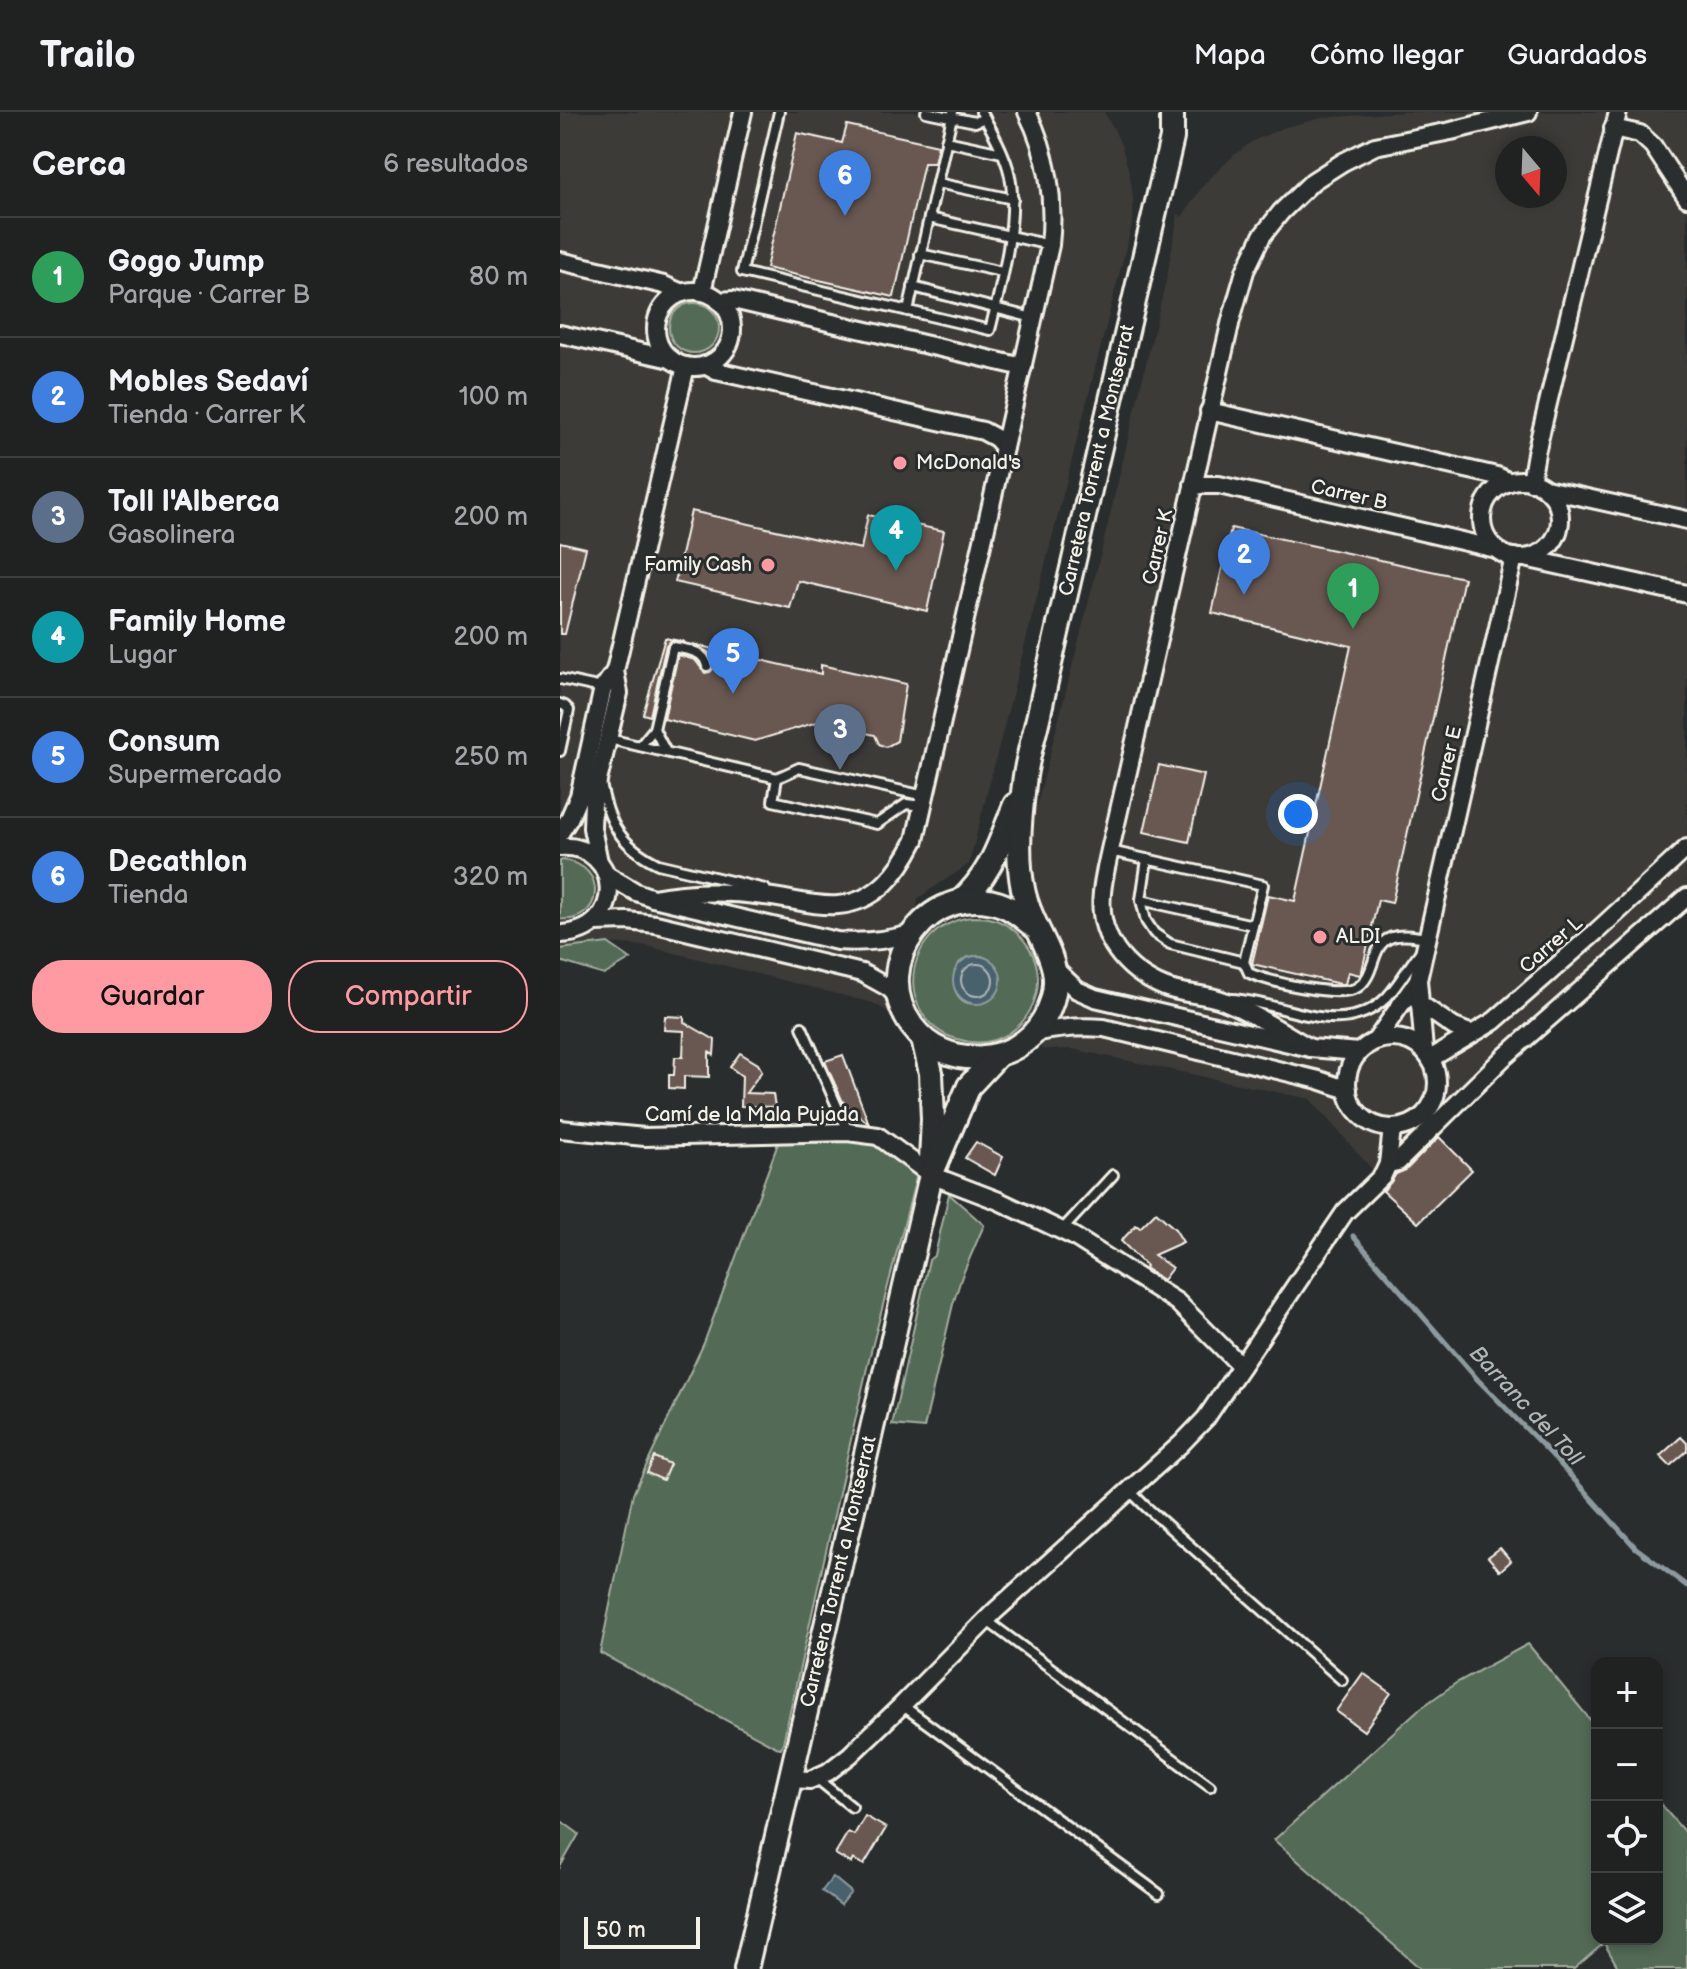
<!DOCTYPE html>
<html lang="es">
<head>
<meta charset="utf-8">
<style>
  body { margin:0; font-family:"Balsamiq Sans",sans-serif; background:#2d2f2f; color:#f1f3f6 }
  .controls { position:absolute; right:24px; bottom:24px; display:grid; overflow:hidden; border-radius:16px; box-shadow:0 4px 12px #0003 }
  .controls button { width:72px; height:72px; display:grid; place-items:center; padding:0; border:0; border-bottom:2px solid #3d3f40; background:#202222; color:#f1f3f6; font:40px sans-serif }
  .compass { position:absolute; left:935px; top:24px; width:72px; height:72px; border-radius:50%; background:#202222; box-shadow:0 4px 12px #0003; rotate:161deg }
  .scale { position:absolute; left:24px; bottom:20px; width:116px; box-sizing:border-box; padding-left:8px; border:4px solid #f4f1e8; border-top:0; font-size:22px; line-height:28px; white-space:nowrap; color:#f4f1e8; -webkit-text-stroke:6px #2a2d2e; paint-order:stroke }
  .you { position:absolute; left:738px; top:702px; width:28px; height:28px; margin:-20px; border:6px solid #fff; border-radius:50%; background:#1a73e8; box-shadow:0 0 0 12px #1a73e833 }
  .badge { display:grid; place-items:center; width:52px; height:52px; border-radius:50%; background:#ff9aa2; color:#fff; font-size:26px; font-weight:700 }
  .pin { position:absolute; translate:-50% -66px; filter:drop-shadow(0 2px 4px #0008) }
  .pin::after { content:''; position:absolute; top:42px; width:28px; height:24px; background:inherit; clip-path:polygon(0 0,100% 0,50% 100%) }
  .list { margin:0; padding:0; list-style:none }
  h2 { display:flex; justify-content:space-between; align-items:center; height:104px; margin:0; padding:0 32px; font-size:34px }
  h2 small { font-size:26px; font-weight:400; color:#a2a4a5 }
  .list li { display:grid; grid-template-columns:52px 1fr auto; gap:24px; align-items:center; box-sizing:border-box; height:120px; padding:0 32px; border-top:2px solid #3d3f40 }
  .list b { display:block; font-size:30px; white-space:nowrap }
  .list p { margin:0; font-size:26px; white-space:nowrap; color:#a2a4a5 }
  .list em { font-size:26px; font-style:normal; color:#a2a4a5 }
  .actions { display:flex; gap:16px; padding:24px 32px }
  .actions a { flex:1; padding:18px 0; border:2px solid #ff9aa2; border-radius:32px; text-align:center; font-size:28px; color:#ff9aa2 }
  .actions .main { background:#ff9aa2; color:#111 }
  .icon { flex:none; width:44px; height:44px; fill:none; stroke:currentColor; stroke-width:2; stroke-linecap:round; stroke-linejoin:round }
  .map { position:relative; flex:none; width:1127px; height:1857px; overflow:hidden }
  header { display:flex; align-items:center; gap:48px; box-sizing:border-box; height:112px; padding:0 40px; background:#202222; border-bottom:2px solid #3d3f40 }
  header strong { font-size:38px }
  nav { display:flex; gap:44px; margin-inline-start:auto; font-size:28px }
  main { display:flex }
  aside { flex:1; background:#202222 }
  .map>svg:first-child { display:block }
  .built { fill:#3d3a38; fill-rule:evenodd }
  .green { fill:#536a56; stroke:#a4ae9f; stroke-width:2; fill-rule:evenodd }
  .water { fill:#48616d; stroke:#8d9b9e; stroke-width:2 }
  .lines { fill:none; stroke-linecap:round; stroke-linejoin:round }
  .shore { stroke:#afb7b7; stroke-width:2 }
  .stream { stroke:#8d9b9e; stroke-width:5 }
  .building { fill:#695951; stroke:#f4f1e8; stroke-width:2 }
  .service-casing { stroke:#f4f1e8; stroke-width:14 }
  .minor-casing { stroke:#f4f1e8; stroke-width:22 }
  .secondary-casing { stroke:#f4f1e8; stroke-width:28 }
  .service { stroke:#2a2d2e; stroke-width:8 }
  .minor { stroke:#2a2d2e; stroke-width:16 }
  .secondary { stroke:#2a2d2e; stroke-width:22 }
  .poi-dot { fill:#ff9aa2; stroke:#2a2d2e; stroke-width:3 }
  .labels { text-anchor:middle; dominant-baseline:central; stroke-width:6; stroke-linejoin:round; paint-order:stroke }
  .street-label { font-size:20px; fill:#f4f1e8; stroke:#2a2d2e }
  .poi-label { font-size:20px; fill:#f4f1e8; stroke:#2a2d2e; text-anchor:start }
  .water-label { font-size:22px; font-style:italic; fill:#afb7b7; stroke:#2a2d2e }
</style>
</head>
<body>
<header>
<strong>Trailo</strong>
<nav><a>Mapa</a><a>Cómo llegar</a><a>Guardados</a></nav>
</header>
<main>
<aside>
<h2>Cerca<small>6 resultados</small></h2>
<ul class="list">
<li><span class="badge" style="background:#2e9e5b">1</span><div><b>Gogo Jump</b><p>Parque · Carrer B</p></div><em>80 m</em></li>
<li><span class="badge" style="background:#3f7fe0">2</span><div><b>Mobles Sedaví</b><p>Tienda · Carrer K</p></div><em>100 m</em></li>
<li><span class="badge" style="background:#5c6f8a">3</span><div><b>Toll l'Alberca</b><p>Gasolinera</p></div><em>200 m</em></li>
<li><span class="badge" style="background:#0f9aa8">4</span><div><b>Family Home</b><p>Lugar</p></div><em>200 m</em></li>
<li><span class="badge" style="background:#3f7fe0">5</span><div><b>Consum</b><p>Supermercado</p></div><em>250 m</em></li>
<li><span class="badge" style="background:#3f7fe0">6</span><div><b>Decathlon</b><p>Tienda</p></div><em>320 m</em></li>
</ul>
<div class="actions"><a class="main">Guardar</a><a>Compartir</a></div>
</aside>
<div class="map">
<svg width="1127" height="1857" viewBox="0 0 1127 1857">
  <rect width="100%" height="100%" fill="#2a2d2e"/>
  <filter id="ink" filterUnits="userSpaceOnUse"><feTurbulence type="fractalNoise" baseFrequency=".0125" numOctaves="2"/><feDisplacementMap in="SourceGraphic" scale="16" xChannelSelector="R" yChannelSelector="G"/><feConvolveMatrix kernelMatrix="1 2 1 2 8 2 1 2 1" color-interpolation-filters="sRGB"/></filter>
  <g filter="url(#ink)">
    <!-- built -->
    <g class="built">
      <polygon points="0,0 544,0 554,17 562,35 570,64 573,86 573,108 409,752 358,786 343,909 313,891 87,834 48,831 0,837"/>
      <path d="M843,0H1127V792L973,928L820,1076L817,1063L750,987L512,937H481L486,914L497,886L480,818L465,740L539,449L607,164L618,102L622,105L644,72L674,43L693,29L722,16L762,6ZM947,36H995V84H947Z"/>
    </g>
    <!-- green -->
    <g class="green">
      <circle cx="134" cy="216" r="25"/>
      <path d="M3,748C50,754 42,812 0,807V749Z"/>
      <path d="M411,805C417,805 423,805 429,806C439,808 449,814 456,820C507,866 462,948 397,927C381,923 367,912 360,897C343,865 359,822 393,810C398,807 405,806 411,805ZM414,844H422L435,852L438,880C428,893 401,899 395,877C392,870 397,859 399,851L406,846Z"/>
      <polygon points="48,831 71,847 44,863 0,849 0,837"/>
      <polygon points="301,1024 322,1034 357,1062 309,1247 223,1631 221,1636 216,1635 40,1541 73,1382 144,1231 220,1026"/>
      <polygon points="389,1082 424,1113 402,1164 393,1192 364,1316 332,1313 369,1148 375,1143"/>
      <polygon points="968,1532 1037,1616 1037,1827 1097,1827 1097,1688 1127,1723 1127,1857 1059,1857 1044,1831 1014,1857 861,1857 714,1728 858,1598 896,1571"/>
      <polygon points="0,1708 19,1722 0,1755"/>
    </g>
    <!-- water -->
    <g class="water">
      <circle cx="417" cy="868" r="24"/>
      <polygon points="273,1765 291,1780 281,1793 262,1779"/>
    </g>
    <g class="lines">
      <!-- shore -->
      <circle class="shore" cx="417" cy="868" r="16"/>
      <!-- stream -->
      <polyline class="stream" points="793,1124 918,1268 991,1342 1076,1436 1127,1474"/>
    </g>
    <!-- building -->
    <g class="building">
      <polygon points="287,13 378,33 374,51 364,51 334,185 206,156 237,21 282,31"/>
      <polygon points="131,399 301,437 308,403 384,419 367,499 238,469 230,496 115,470"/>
      <polygon points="671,416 904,466 832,791 818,788 802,859 800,863 788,860 785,872 780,872 692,852 708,783 735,789 791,534 652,501"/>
      <polygon points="0,430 26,436 5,522 0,522"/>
      <polygon points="105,526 125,530 112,528 106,533 90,604 83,602"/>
      <polygon points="132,532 261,562 261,553 346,572 337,629 326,635 319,632 315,623 257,610 195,629 104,607 118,543 135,548 145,561 150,560 154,556 152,547 148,540"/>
      <polygon points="599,653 644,663 629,730 584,720"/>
      <polygon points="105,904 124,905 124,910 155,928 154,943 149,940 149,965 124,964 124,977 109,976 109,963 114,963 115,945 123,945 124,919 104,918"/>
      <polygon points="180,941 198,952 202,959 186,981 213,982 215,995 181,994 182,964 170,955"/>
      <polygon points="283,943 309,1012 283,990 269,959 265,949"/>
      <polygon points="879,1025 912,1058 858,1111 823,1079 831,1070 836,1062 846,1058"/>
      <polygon points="416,1030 443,1045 435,1063 405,1046"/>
      <polygon points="596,1100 615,1117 623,1130 594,1143 612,1156 603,1168 585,1156 586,1154 561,1129 576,1113 580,1116"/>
      <polygon points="1121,1325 1127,1331 1127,1339 1110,1354 1100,1344"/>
      <polygon points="94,1345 110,1352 103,1368 87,1361"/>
      <polygon points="940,1436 951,1449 940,1459 928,1445"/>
      <polygon points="803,1561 831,1581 804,1619 776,1599"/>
      <polygon points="305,1704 326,1716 304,1753 293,1747 291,1751 275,1742 288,1720 294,1723"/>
    </g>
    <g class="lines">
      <!-- service casing -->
      <g class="service-casing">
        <g id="service">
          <path d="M219,0L182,160L430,218C441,174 461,99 448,56C442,36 432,18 421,0"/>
          <polyline points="366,0 415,10 425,6"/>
          <polyline points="386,29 442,41"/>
          <polyline points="377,71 453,87"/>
          <polyline points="369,106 490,133"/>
          <polyline points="360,142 442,160"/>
          <polyline points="353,175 473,206"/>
          <polyline points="348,199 393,0"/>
          <polyline points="0,567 42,576"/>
          <polyline points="0,592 5,594 9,598 0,639"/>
          <polyline points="94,617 106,640"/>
          <polyline points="49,627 217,666 239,656 365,684"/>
          <path d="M80,634L94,617L113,535C127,538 144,538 147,554"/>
          <polyline points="217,666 213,689 317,712 346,692 362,694"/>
          <path d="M41,671C48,711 61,734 98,752L205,777"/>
          <polyline points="550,739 703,773 684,850 610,832 594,821 586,809 581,788 587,747"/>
          <polyline points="581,788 693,813"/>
          <path d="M684,850L689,861C708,870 782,887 798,875C818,861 809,828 837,824C847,822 858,825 868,826"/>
          <path d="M672,887C725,890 782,930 827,885C839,872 849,854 860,840"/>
          <polyline points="242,915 288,1019"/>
          <polyline points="502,1118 553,1063"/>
          <polyline points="570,1379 585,1394 782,1568"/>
          <polyline points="426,1508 650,1674"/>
          <polyline points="342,1593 599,1782"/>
          <polyline points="256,1666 292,1695"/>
        </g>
      </g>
      <!-- minor casing -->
      <g class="minor-casing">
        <g id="minor">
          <polyline points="1053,16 1080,22 1093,34 1127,86"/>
          <polyline points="0,149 104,173 122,181"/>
          <circle cx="134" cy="217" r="38"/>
          <polyline points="142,180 183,0"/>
          <polyline points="159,189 173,188 463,255"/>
          <polyline points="0,222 111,247"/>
          <polyline points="145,253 156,259 423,319 436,326 444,335"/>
          <polyline points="649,299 937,364 950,370"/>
          <circle cx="961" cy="407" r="39"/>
          <polyline points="971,370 976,341 1058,0"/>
          <polyline points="633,373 659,373 936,437"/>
          <polyline points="986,377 1127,408"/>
          <polyline points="965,446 1127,482"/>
          <polyline points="0,721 9,707 19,684 43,576 55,559"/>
          <path d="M0,735C62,731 68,820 0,822"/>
          <polyline points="39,750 32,716 33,690 59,581 55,559 126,254"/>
          <path d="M47,763L76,780L93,786L277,829C303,831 325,829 351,822"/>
          <path d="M93,786C130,779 167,779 204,784C228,786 254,795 278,793C317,790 339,760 355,728L490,133C495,88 488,41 467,0"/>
          <polyline points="36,810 67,809 96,812 302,861 329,876 338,885"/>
          <polyline points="494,856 517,878 535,886 750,936 799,940"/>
          <polyline points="859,891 894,915 912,922"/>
          <path d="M474,921C498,916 519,914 544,916L759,968L788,978"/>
          <circle cx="832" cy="971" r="45"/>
          <polyline points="816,928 858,868"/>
          <path d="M750,936C722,920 694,901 664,889C645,881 623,883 604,875C565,859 537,825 542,781C543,767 547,752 550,738L671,208L685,159L702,124L721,100L753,69L783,50L815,34L891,19L968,0"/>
          <polyline points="864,938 858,868 954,445"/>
          <polyline points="870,947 934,909 1038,818 1127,736"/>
          <polyline points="0,1017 85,1025 288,1020 318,1024 371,1063 439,1089 513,1124 617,1190 681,1254"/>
          <polyline points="828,1052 838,1050 942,947 1127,785"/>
          <polyline points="230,1667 250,1668 268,1660 290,1643 342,1593 434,1500 621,1332 646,1306 785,1100 823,1063 828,1052 832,1016"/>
        </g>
      </g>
      <!-- secondary casing -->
      <g class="secondary-casing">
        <g id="secondary">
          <path d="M400,790C432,761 439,732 455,693"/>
          <path id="s1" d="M477,817C466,808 457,800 445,794C373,764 306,852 352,914C384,959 457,955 484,907C515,853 472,826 463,777C456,743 460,706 464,672C466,649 474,625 479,602C490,550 502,499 514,448C546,307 579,166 612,26V0"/>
          <polyline points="363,927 371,961 373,1007 371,1048"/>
          <path id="s2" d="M186,1857L371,1063L409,974L437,944"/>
        </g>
      </g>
      <!-- service -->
      <use href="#service" class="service"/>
      <!-- minor -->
      <use href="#minor" class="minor"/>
      <!-- secondary -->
      <use href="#secondary" class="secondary"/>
    </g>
  </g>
  <!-- markers -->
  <g class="poi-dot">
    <circle cx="340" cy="351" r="8"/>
    <circle cx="208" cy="453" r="8"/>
    <circle cx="760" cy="825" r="8"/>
  </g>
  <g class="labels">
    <!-- street labels -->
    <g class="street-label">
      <text stroke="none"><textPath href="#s1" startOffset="974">Carretera Torrent a Montserrat</textPath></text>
      <text transform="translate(789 383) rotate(13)">Carrer B</text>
      <text transform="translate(598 435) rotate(-77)">Carrer K</text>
      <text transform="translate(887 652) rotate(-77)">Carrer E</text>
      <text transform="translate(991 833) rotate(-41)">Carrer L</text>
      <text x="192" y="1003">Camí de la Mala Pujada</text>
      <text stroke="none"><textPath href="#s2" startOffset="408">Carretera Torrent a Montserrat</textPath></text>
    </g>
    <!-- poi labels -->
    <g class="poi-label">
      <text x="356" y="351">McDonald's</text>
      <text x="192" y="453" text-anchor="end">Family Cash</text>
      <text x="776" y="825">ALDI</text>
    </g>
    <!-- water labels -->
    <g class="water-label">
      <text transform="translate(966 1294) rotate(47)">Barranc del Toll</text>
    </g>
  </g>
</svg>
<div class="controls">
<button>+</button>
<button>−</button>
<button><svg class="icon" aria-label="locate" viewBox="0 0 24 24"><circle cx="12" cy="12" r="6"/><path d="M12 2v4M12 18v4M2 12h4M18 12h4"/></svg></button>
<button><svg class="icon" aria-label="layers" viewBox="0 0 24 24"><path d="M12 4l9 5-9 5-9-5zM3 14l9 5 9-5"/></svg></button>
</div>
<svg class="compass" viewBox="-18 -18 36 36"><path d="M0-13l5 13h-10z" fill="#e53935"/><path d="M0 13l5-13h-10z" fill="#a2a4a5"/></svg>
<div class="scale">50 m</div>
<div class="you"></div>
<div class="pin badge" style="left:793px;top:517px;background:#2e9e5b">1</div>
<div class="pin badge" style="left:684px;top:483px;background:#3f7fe0">2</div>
<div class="pin badge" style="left:280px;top:658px;background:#5c6f8a">3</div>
<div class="pin badge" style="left:336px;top:459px;background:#0f9aa8">4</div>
<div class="pin badge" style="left:173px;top:582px;background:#3f7fe0">5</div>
<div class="pin badge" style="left:285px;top:104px;background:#3f7fe0">6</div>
</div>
</main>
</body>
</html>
